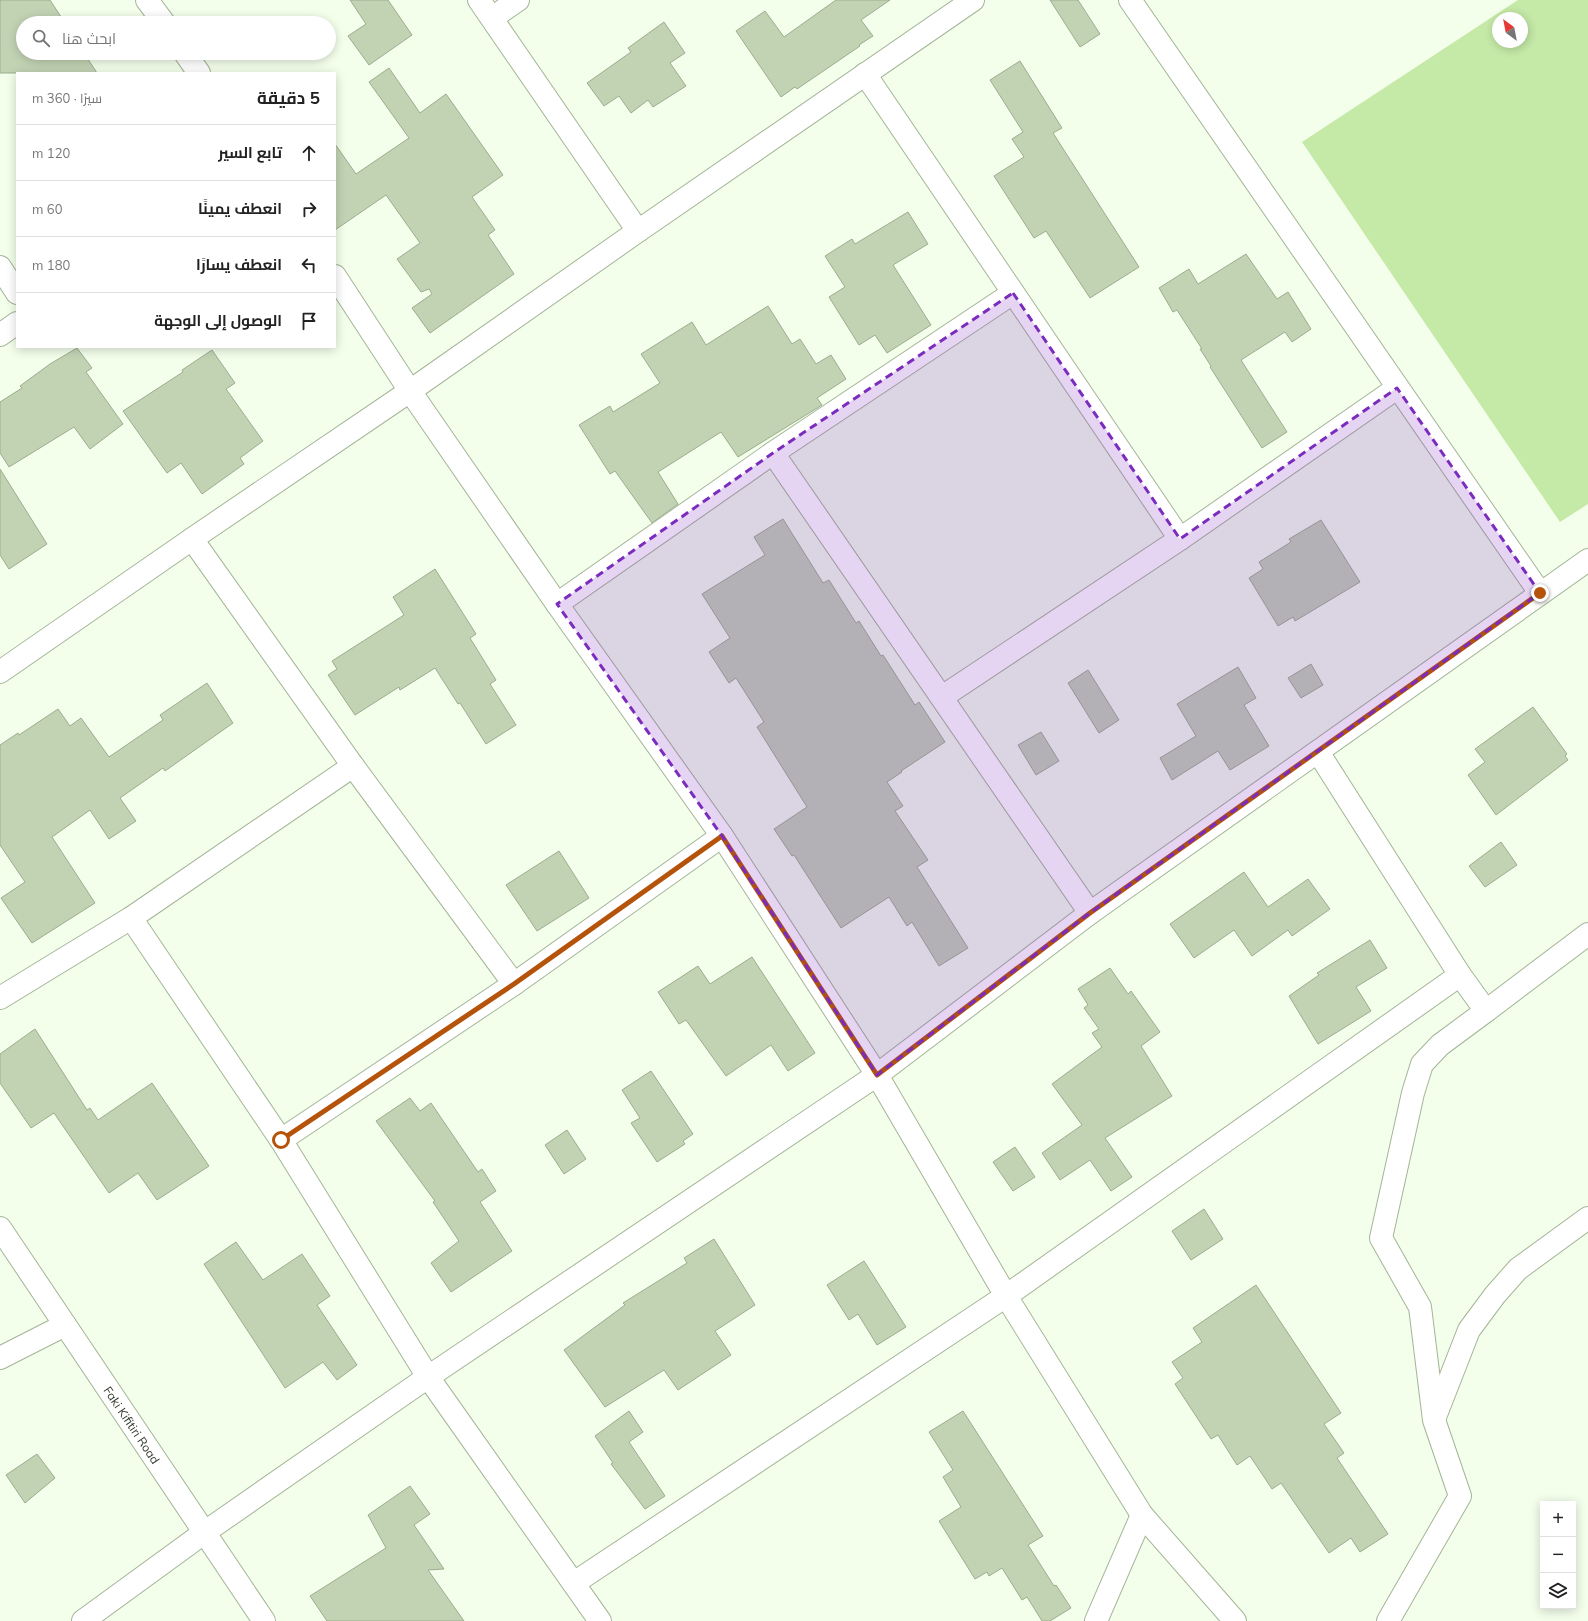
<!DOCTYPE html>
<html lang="ar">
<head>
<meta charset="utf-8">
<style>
  body { margin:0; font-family:Mulish,Cairo,sans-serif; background:#f6f6f6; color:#222; direction:rtl }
  .controls { position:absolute; right:12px; bottom:12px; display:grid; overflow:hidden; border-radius:0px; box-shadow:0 2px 10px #0003 }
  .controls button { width:36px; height:36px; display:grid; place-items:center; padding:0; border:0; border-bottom:1px solid #e0e0e0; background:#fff; color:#222; font:20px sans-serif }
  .compass { position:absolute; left:1492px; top:12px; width:36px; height:36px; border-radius:50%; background:#fff; box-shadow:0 2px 10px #0003; rotate:328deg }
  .stop { position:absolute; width:12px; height:12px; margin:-9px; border:3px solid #b45309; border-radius:50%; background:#fff }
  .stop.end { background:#b45309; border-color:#fff; box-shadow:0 1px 4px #0008 }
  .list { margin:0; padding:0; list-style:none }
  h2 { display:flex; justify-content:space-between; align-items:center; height:52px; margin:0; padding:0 16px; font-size:17px }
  h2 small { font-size:13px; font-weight:400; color:#767676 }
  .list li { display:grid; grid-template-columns:26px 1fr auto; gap:12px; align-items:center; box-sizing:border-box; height:56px; padding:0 16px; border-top:1px solid #e0e0e0 }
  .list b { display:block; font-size:15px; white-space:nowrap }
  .list em { font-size:13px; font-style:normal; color:#767676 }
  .icon { flex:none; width:22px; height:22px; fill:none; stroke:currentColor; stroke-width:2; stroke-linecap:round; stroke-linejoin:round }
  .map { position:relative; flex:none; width:1588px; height:1621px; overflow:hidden; direction:ltr }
  .search { position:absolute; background:#fff; box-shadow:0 2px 10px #0003; left:16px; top:16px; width:320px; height:44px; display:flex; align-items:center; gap:10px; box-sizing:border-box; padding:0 14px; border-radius:22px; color:#767676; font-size:15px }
  .panel { position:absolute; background:#fff; box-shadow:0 2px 10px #0003; left:16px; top:72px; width:320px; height:276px; border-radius:0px; direction:rtl }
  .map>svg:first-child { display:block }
  .green { fill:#c5e9a7; fill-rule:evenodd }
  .building { fill:#c2d3b4; stroke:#9cad8f }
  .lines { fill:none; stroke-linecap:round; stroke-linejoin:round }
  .minor-casing { stroke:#a4b597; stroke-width:24 }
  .minor { stroke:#fff; stroke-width:22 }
  .route { stroke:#b45309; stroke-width:5 }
  .marked { fill:#7b2cbf; fill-opacity:0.2; stroke:#7b2cbf; stroke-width:3; stroke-dasharray:8 5; stroke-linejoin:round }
  .labels { text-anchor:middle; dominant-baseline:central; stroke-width:3; stroke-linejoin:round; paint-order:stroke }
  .street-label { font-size:12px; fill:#30372a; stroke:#fff }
</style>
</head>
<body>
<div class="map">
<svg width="1588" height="1621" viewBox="0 0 1588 1621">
  <rect width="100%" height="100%" fill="#f3feeb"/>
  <!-- green -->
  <path class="green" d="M1518,0H1588V504L1560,522L1302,142ZM1498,18H1522V42H1498Z"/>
  <!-- building -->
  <g class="building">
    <polygon points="0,0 50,0 65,23 23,23 23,53 84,53 97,73 0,73"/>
    <polygon points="350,0 388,0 412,35 369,65 348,36 366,24"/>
    <polygon points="836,0 890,0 861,20 873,36 859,45 860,46 797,89 795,87 781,97 736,31 765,11 784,37"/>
    <polygon points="1050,0 1078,0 1100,34 1080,47"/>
    <polygon points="664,22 685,53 670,63 686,86 653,107 648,100 631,113 619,96 604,106 587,83 631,52 628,48"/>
    <polygon points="1020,61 1062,128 1053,133 1139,267 1090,298 1046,231 1034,238 994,176 1024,157 1012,139 1023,132 990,80"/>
    <polygon points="389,68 420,113 446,94 503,175 472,197 495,230 488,235 514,274 430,333 412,308 432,294 429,289 421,292 397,259 420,243 386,195 335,230 335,144 356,174 409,138 369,82"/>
    <polygon points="908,212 928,244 893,265 931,325 887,353 875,335 859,345 829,297 845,287 825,256 852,239 855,244"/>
    <polygon points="1246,254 1277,299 1288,292 1311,329 1292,342 1285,332 1241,360 1287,432 1262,448 1210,367 1211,366 1200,349 1202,349 1177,310 1173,312 1159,288 1189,269 1198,284"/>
    <polygon points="768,306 792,344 800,339 816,364 831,355 846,379 817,398 822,405 738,457 721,432 658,472 678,504 652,523 615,471 610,474 579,425 610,406 613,412 660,383 641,354 692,322 706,345"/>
    <polygon points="77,348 92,368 86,372 123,424 90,449 74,427 9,467 0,453 0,402 22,388 20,386 50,364"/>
    <polygon points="212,350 235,383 226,389 263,441 240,458 244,464 202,494 181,463 167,473 123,411 183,372 182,370"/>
    <polygon points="0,469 47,544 9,569 0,555"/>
    <polygon points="783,519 823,583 829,580 856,623 859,621 881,656 883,655 915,705 919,702 945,742 901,771 902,772 887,782 903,806 895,811 928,860 917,867 968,948 939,966 912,922 907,926 889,897 841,928 794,855 792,856 774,829 807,807 757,727 764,722 736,678 729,683 709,652 730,638 702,594 765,555 754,537"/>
    <polygon points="1321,520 1360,582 1295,621 1293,617 1278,626 1249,578 1263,569 1259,562 1291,542 1289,539"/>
    <polygon points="435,569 476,634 470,638 496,680 490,684 516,725 486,744 460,703 458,704 435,668 400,690 399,687 355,715 328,675 337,669 332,661 404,615 393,597"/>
    <polygon points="1311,664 1323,685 1301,698 1288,678"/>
    <polygon points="1238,667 1256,698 1244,705 1269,746 1230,770 1218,751 1172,780 1160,758 1196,736 1177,704"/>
    <polygon points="1088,670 1119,720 1099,733 1068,683"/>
    <polygon points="207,683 233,723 165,771 163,768 120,798 136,821 109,839 90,810 52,837 95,903 32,943 1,898 25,882 0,845 0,745 18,733 19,735 58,709 70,726 81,718 109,757 163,720 160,715"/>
    <polygon points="1533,707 1567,754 1565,756 1568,760 1496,815 1468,775 1485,762 1475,749"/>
    <polygon points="1041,732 1059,761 1036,775 1018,745"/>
    <polygon points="1501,842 1517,865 1485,887 1469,866"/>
    <polygon points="559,851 589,898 537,931 506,885"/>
    <polygon points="1244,872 1268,907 1308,879 1330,909 1292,936 1288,930 1252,956 1234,930 1194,958 1170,924"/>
    <polygon points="1370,940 1387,968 1356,987 1371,1011 1318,1044 1289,996 1319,975 1317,973"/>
    <polygon points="752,957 815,1053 788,1071 771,1045 726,1076 686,1020 679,1024 658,992 698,966 710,984"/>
    <polygon points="1110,968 1128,994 1131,991 1160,1032 1141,1046 1172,1096 1105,1138 1132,1177 1111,1191 1090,1160 1060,1180 1042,1153 1082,1125 1052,1084 1102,1047 1092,1033 1099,1029 1084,1008 1088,1005 1078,989"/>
    <polygon points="35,1029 87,1110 90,1108 98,1120 152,1083 209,1166 157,1200 138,1173 109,1193 54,1113 31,1128 0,1083 0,1054"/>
    <polygon points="651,1071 693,1134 683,1141 685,1144 657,1162 631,1123 640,1118 622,1090"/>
    <polygon points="410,1098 420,1111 431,1103 478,1172 482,1169 496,1191 480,1202 512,1251 451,1292 431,1263 459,1241 433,1202 435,1201 376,1121"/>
    <polygon points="567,1130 586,1159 564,1174 545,1145"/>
    <polygon points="1015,1147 1035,1177 1013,1191 993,1162"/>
    <polygon points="1204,1209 1223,1239 1191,1260 1172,1231"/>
    <polygon points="714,1239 755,1305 715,1331 731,1355 678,1390 664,1370 605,1407 564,1350 625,1305 623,1303 687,1263 684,1258"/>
    <polygon points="236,1242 263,1280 302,1254 330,1296 317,1305 357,1365 337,1380 323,1362 285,1388 204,1264"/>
    <polygon points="864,1261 906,1327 877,1345 858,1314 849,1320 827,1285"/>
    <polygon points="1256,1285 1341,1413 1324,1424 1344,1453 1337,1458 1388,1534 1360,1552 1351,1538 1329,1553 1281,1483 1272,1489 1250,1456 1237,1465 1218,1435 1211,1439 1175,1384 1183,1378 1172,1362 1202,1342 1193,1328"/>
    <polygon points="629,1411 643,1432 629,1442 665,1496 645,1509 611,1464 613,1463 595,1436"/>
    <polygon points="963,1411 1043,1536 1028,1545 1054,1586 1056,1585 1071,1608 1050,1621 1042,1621 1027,1597 1022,1600 1002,1568 989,1576 987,1572 975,1579 939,1521 961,1507 943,1477 953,1470 929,1432"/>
    <polygon points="37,1454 55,1478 25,1503 6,1475"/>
    <polygon points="410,1486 430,1514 414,1525 444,1569 428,1570 464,1621 327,1621 310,1596 386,1548 368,1515"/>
  </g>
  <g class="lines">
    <!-- minor casing -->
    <g class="minor-casing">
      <g id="minor">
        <polyline points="147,0 164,23"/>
        <polyline points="479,0 638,231"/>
        <polyline points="1130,0 1540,593"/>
        <polyline points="492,18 518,0"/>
        <polyline points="185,53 199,73"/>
        <polyline points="865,74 1180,539"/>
        <polyline points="0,267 17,293"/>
        <polyline points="335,276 410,391 557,604 722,836 877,1075 1006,1296 1142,1515 1235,1621"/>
        <polyline points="0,335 17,323"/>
        <polyline points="773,453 1090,913"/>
        <polyline points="192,539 353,766 514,984"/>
        <polyline points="557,604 773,453 1013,293"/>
        <polyline points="0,672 192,539 410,391 638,231 973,0"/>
        <polyline points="942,697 1180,539 1397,388"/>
        <polyline points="1318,752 1460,975 1486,1011 1440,1045 1422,1064 1413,1093 1381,1238 1420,1307 1434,1420 1460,1496 1388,1621"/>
        <polyline points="131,918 281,1140 428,1377 600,1621"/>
        <polyline points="0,998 131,918 353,766"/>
        <polyline points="1486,1011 1588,934"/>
        <polyline points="281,1140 514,984 722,836"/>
        <path id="s1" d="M0,1228L264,1621"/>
        <polyline points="0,1358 65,1325"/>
        <polyline points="1435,1417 1469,1330 1495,1295 1518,1269 1588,1218"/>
        <polyline points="574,1583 1006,1296 1460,975"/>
        <polyline points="83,1621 205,1532 428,1377 877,1075 1090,913 1588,560"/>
        <polyline points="1096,1621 1142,1515"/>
      </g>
    </g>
    <!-- minor -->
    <use href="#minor" class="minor"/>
  </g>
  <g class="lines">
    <!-- route -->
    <polyline class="route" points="281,1140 514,984 722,836 877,1075 1090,913 1540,593"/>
  </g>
  <!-- marked area -->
  <path class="marked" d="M1013,293L1180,539L1397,388L1540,593L1090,913L877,1075L722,836L557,604L773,453Z"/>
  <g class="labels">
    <!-- street labels -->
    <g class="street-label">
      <text stroke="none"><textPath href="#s1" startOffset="237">Faki Kifitiri Road</textPath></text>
    </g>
  </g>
</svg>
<div class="controls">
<button>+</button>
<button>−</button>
<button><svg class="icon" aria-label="layers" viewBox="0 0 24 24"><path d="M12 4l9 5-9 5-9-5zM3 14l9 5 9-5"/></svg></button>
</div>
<svg class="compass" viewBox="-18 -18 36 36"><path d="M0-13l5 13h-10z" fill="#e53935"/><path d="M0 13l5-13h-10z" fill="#767676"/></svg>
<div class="stop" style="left:281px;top:1140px"></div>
<div class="stop end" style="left:1540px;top:593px"></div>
<div class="search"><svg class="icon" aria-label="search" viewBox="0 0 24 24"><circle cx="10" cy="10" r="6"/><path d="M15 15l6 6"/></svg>ابحث هنا</div>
<section class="panel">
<h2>5 دقيقة<small>سيرًا · 360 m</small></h2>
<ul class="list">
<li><svg class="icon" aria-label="ahead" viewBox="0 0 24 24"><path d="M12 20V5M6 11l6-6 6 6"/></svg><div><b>تابع السير</b></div><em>120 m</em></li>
<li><svg class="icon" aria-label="right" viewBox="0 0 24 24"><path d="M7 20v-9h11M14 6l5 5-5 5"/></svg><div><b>انعطف يمينًا</b></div><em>60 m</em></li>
<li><svg class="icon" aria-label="left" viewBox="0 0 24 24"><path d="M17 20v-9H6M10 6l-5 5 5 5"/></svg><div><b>انعطف يسارًا</b></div><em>180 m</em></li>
<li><svg class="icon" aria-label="arrive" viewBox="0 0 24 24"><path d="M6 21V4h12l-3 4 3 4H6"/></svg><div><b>الوصول إلى الوجهة</b></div></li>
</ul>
</section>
</div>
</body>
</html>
